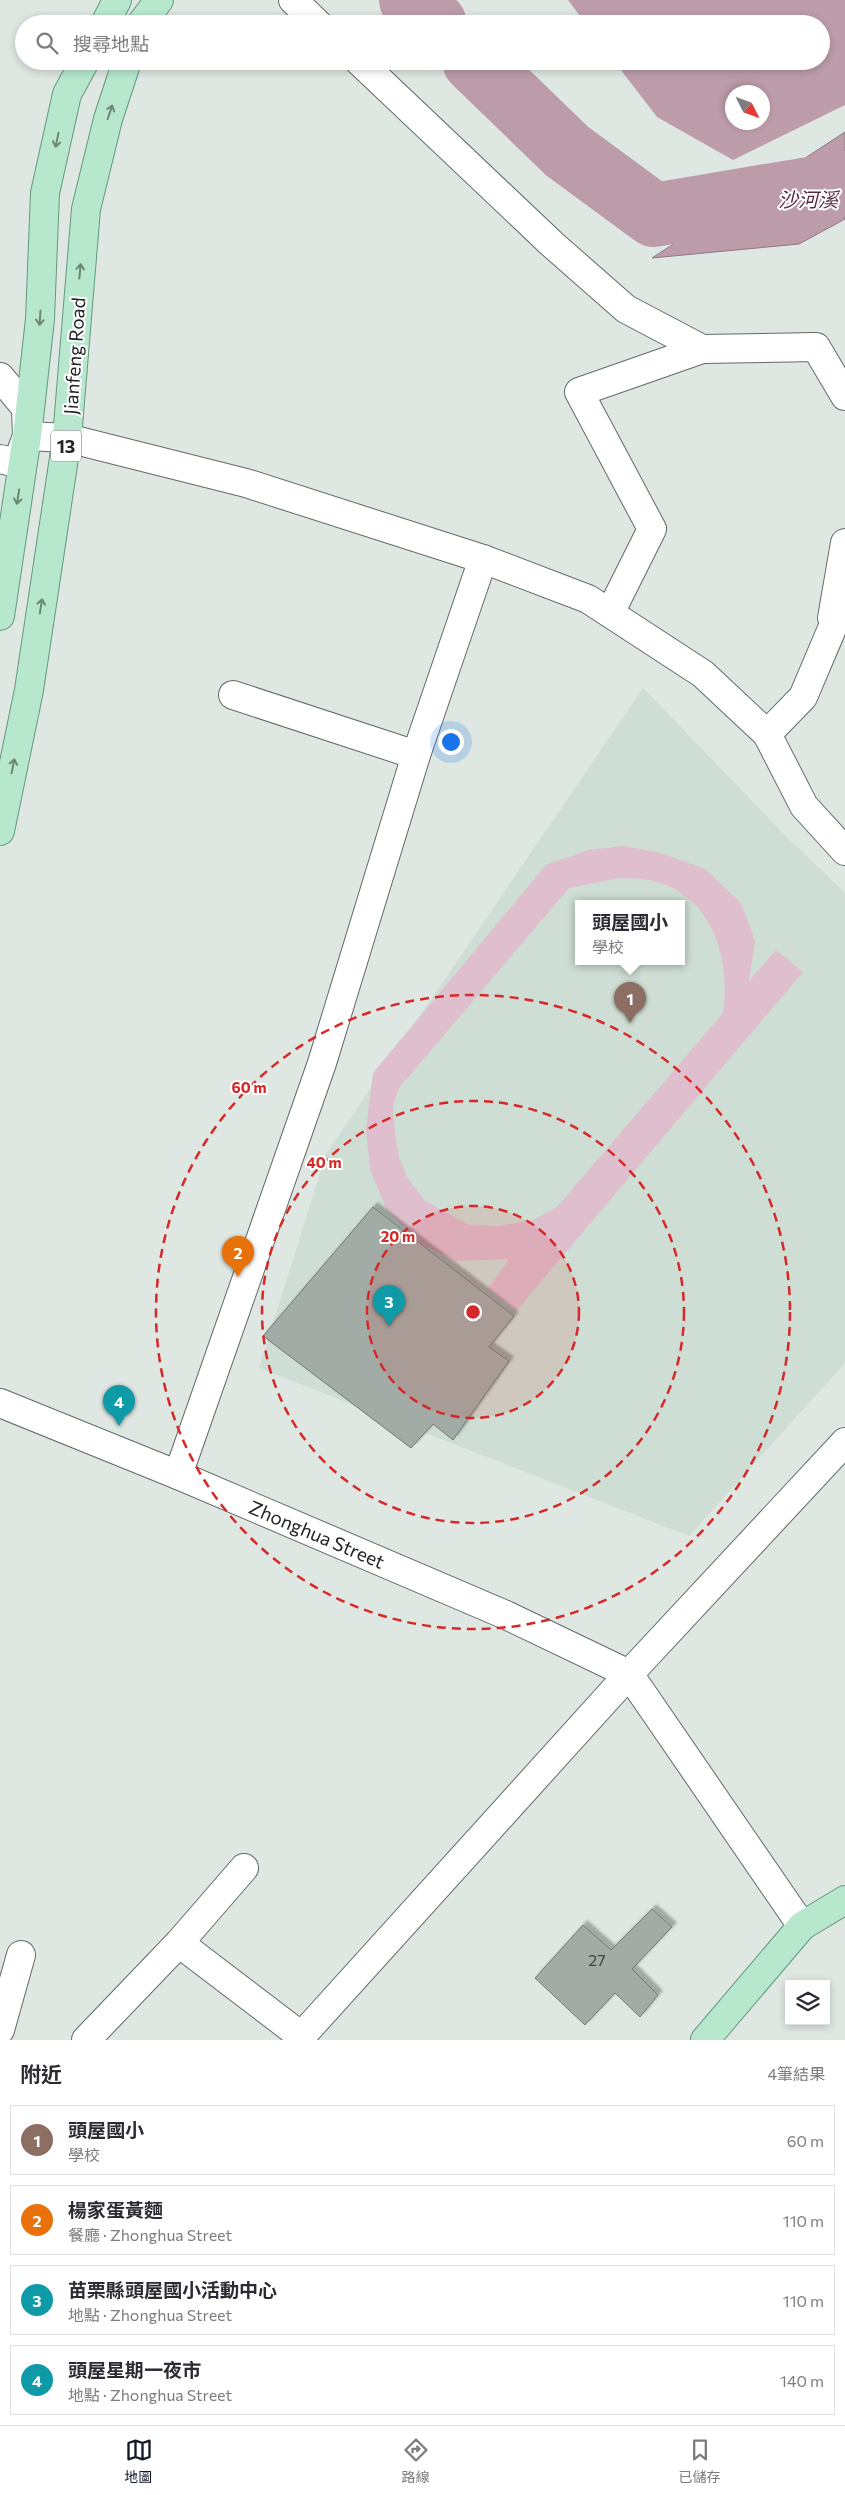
<!DOCTYPE html>
<html lang="zh-TW">
<head>
<meta charset="utf-8">
<style>
  body { margin:0; font-family:Commissioner,"Noto Sans TC",sans-serif; background:#f7f7f7; color:#2b2b33 }
  .controls { position:absolute; right:15px; bottom:15px; display:grid; overflow:hidden; border-radius:0px; box-shadow:0 2px 8px #0003 }
  .controls button { width:45px; height:45px; display:grid; place-items:center; padding:0; border:0; border-bottom:1px solid #e1e1e2; background:#fff; color:#2b2b33; font:25px sans-serif }
  .compass { position:absolute; left:725px; top:85px; width:45px; height:45px; border-radius:50%; background:#fff; box-shadow:0 2px 8px #0003; rotate:132deg }
  .you { position:absolute; left:450px; top:741px; width:18px; height:18px; margin:-12px; border:4px solid #fff; border-radius:50%; background:#1a73e8; box-shadow:0 0 0 8px #1a73e833 }
  .badge { display:grid; place-items:center; width:32px; height:32px; border-radius:50%; background:#111827; color:#fff; font-size:16px; font-weight:700 }
  .pin { position:absolute; translate:-50% -41px; filter:drop-shadow(0 1px 2px #0008) }
  .pin::after { content:''; position:absolute; top:26px; width:18px; height:15px; background:inherit; clip-path:polygon(0 0,100% 0,50% 100%) }
  .popup { position:absolute; left:575px; top:900px; width:110px; height:65px; box-sizing:border-box; display:grid; place-content:center; border-radius:0px; background:#fff; filter:drop-shadow(0 1px 4px #0005); font-size:16px; white-space:nowrap; color:#7c7c81 }
  .popup b { font-size:19px; color:#2b2b33 }
  .popup::after { content:''; position:absolute; left:50%; top:100%; margin-left:-10px; border:10px solid transparent; border-top-color:#fff }
  .list { margin:0; padding:0; list-style:none }
  h2 { display:flex; justify-content:space-between; align-items:center; height:65px; margin:0; padding:0 20px; font-size:21px }
  h2 small { font-size:16px; font-weight:400; color:#7c7c81 }
  .list li { display:grid; grid-template-columns:32px 1fr auto; gap:15px; align-items:center; box-sizing:border-box; height:70px; margin:0 10px 10px; padding:0 10px; border:1px solid #e1e1e2; border-radius:0px }
  .list b { display:block; font-size:19px; white-space:nowrap }
  .list p { margin:0; font-size:16px; white-space:nowrap; color:#7c7c81 }
  .list em { font-size:16px; font-style:normal; color:#7c7c81 }
  .icon { flex:none; width:28px; height:28px; fill:none; stroke:currentColor; stroke-width:2; stroke-linecap:round; stroke-linejoin:round }
  .map { position:relative; flex:none; width:845px; height:2040px; overflow:hidden }
  .search { position:absolute; background:#fff; box-shadow:0 2px 8px #0003; left:15px; right:15px; top:15px; height:55px; display:flex; align-items:center; gap:12px; box-sizing:border-box; padding:0 18px; border-radius:28px; color:#7c7c81; font-size:19px }
  .sheet { height:385px; background:#fff }
  nav { display:flex; justify-content:space-around; align-items:center; box-sizing:border-box; height:70px; border-top:1px solid #e1e1e2; background:#fff; font-size:14px; color:#7c7c81 }
  nav a { display:grid; justify-items:center; gap:2px }
  nav .on { color:#111827 }
  .map>svg:first-child { display:block }
  .built { fill:#ceded4; fill-rule:evenodd }
  .green { fill:#dfbfcd; fill-rule:evenodd }
  .forest { fill:#be9dab; fill-rule:evenodd }
  .water { fill:#bd9caa; stroke:#8e7882 }
  .lines { fill:none; stroke-linecap:round; stroke-linejoin:round }
  .river { stroke:#bd9caa; stroke-width:64 }
  .building { fill:#a3aba6; stroke:#727974; filter:url(#shadow) }
  .minor-casing { stroke:#636a66; stroke-width:30 }
  .major-casing { stroke:#64997c; stroke-width:30 }
  .minor { stroke:#fff; stroke-width:28 }
  .major { stroke:#b7e8cd; stroke-width:28 }
  .oneway { stroke:#6c8678 }
  .ring { fill:none; stroke:#d62828; stroke-width:2.5; stroke-dasharray:9 6 }
  .labels { text-anchor:middle; dominant-baseline:central; stroke-width:4; stroke-linejoin:round; paint-order:stroke }
  .number-label { font-size:16px; fill:#424644 }
  .shield { fill:#fff; stroke:#646666; stroke-width:1 }
  .shield-label { font-size:18px; font-weight:bold; fill:#222524 }
  .street-label { font-size:19px; fill:#222524; stroke:#fff }
  .water-label { font-size:20px; font-style:italic; fill:#56293f; stroke:#fff }
  .centre { fill:#d62828; stroke:#fff; stroke-width:2.5 }
  .ring-label { font-size:15px; text-anchor:middle; font-weight:bold; fill:#d62828; stroke:#fff; stroke-width:4; stroke-linejoin:round; paint-order:stroke }
</style>
</head>
<body>
<div class="map">
<svg width="845" height="2040" viewBox="0 0 845 2040">
  <defs>
    <filter id="shadow"><feDropShadow dx="4.5" dy="-4.5" stdDeviation="1" flood-color="#0004"/></filter>
  </defs>
  <rect width="100%" height="100%" fill="#dfe7e2"/>
  <!-- built -->
  <path class="built" d="M643,688L784,834L845,893V1363L689,1536L259,1368L326,1154ZM579,904H681V962H579Z"/>
  <!-- green -->
  <path class="green" d="M624,846L661,853L705,869L741,903L755,941L749,981L776,950L803,972L517,1310L488,1289L509,1259L457,1261L420,1244L387,1211L370,1169L366,1129L373,1073L546,865L588,850ZM619,878C629,879 640,878 650,880C712,894 731,957 723,1013L557,1207L533,1220L499,1226L469,1225L425,1201L407,1177L399,1157L395,1134L393,1105L399,1088L569,888Z"/>
  <!-- forest -->
  <path class="forest" d="M568,0H845V105L733,160L657,117L614,61H821V24H586ZM732,92H762V122H732Z"/>
  <!-- water -->
  <polygon class="water" points="845,132 845,219 799,244 652,258"/>
  <g class="lines">
    <!-- river -->
    <g class="river">
      <polyline points="411,0 435,24"/>
      <polyline points="474,61 567,151 654,215 845,183"/>
    </g>
  </g>
  <!-- building -->
  <g class="building">
    <polygon points="373,1207 514,1316 489,1347 509,1361 453,1440 433,1424 411,1448 263,1336"/>
    <polygon points="652,1909 672,1927 632,1969 658,1995 640,2017 615,1993 585,2025 535,1978 583,1925 611,1950"/>
  </g>
  <g class="lines">
    <!-- minor casing -->
    <g class="minor-casing">
      <g id="minor">
        <polyline points="293,0 318,24"/>
        <polyline points="359,61 552,244 626,309 702,349 816,347 845,396"/>
        <polyline points="0,377 26,408 27,436 17,463 0,459"/>
        <polyline points="27,436 67,438 246,483 483,559 588,599 703,674 767,734 804,806 845,851"/>
        <polyline points="610,613 652,529 579,392 702,349"/>
        <polyline points="832,618 845,543"/>
        <polyline points="233,695 416,755"/>
        <polyline points="767,734 803,697 845,598"/>
        <polyline points="0,1403 178,1475 506,1615 629,1674 802,1926"/>
        <polyline points="178,1475 322,1063 416,755 483,559"/>
        <polyline points="179,1943 301,2036"/>
        <polyline points="0,2030 21,1955"/>
        <polyline points="86,2040 179,1943 244,1868"/>
        <polyline points="298,2040 629,1674 845,1442"/>
      </g>
    </g>
    <!-- major casing -->
    <g class="major-casing">
      <g id="major">
        <polyline points="105,24 117,0"/>
        <polyline points="141,24 159,0"/>
        <polyline points="0,616 27,436 40,319 45,193 67,94 85,61"/>
        <polyline points="0,831 29,690 67,438 86,209 108,119 127,61"/>
        <polyline points="705,2040 802,1926 845,1900"/>
      </g>
    </g>
    <!-- minor -->
    <use href="#minor" class="minor"/>
    <!-- major -->
    <use href="#major" class="major"/>
  </g>
  <!-- one-way arrows -->
  <defs><path id="oneway-shaft" d="M-6 0H5M1.5-3L5.5 0L1.5 3" fill="none" stroke-width="1.6" stroke-linecap="round" stroke-linejoin="round" transform="scale(1.25)"/></defs>
  <g class="oneway">
    <use href="#oneway-shaft" transform="translate(110 112) rotate(-71)"/>
    <use href="#oneway-shaft" transform="translate(57 140) rotate(102)"/>
    <use href="#oneway-shaft" transform="translate(80 271) rotate(-85)"/>
    <use href="#oneway-shaft" transform="translate(40 318) rotate(94)"/>
    <use href="#oneway-shaft" transform="translate(18 497) rotate(99)"/>
    <use href="#oneway-shaft" transform="translate(41 606) rotate(-81)"/>
    <use href="#oneway-shaft" transform="translate(13 766) rotate(-79)"/>
  </g>
  <!-- distance rings -->
  <circle cx="473" cy="1312" r="106" fill="#d62828" fill-opacity=".12"/>
  <g class="ring">
    <circle cx="473" cy="1312" r="106"/>
    <circle cx="473" cy="1312" r="211"/>
    <circle cx="473" cy="1312" r="317"/>
  </g>
  <g class="labels">
    <!-- number labels -->
    <g class="number-label">
      <text x="597" y="1959">27</text>
    </g>
    <!-- shield labels -->
    <rect class="shield" x="51" y="430.5" width="30" height="31" rx="4"/>
    <g class="shield-label">
      <text x="66" y="446">13</text>
    </g>
    <!-- street labels -->
    <g class="street-label">
      <text transform="translate(74 356) rotate(-86)">Jianfeng Road</text>
      <text transform="translate(317 1534) rotate(23)">Zhonghua Street</text>
    </g>
    <!-- water labels -->
    <g class="water-label">
      <text x="808" y="199">沙河溪</text>
    </g>
  </g>
  <circle cx="473" cy="1312" r="8" class="centre"/>
  <g class="ring-label">
    <text x="249" y="1093">60 m</text>
    <text x="324" y="1168">40 m</text>
    <text x="398" y="1242">20 m</text>
  </g>
</svg>
<div class="controls">
<button><svg class="icon" aria-label="layers" viewBox="0 0 24 24"><path d="M12 4l9 5-9 5-9-5zM3 14l9 5 9-5"/></svg></button>
</div>
<svg class="compass" viewBox="-18 -18 36 36"><path d="M0-13l5 13h-10z" fill="#e53935"/><path d="M0 13l5-13h-10z" fill="#7c7c81"/></svg>
<div class="you"></div>
<div class="pin badge" style="left:630px;top:1023px;background:#8d6e63">1</div>
<div class="popup"><b>頭屋國小</b>學校</div>
<div class="pin badge" style="left:238px;top:1277px;background:#e8710a">2</div>
<div class="pin badge" style="left:389px;top:1326px;background:#0f9aa8">3</div>
<div class="pin badge" style="left:119px;top:1426px;background:#0f9aa8">4</div>
<div class="search"><svg class="icon" aria-label="search" viewBox="0 0 24 24"><circle cx="10" cy="10" r="6"/><path d="M15 15l6 6"/></svg>搜尋地點</div>
</div>
<section class="sheet">
<h2>附近<small>4筆結果</small></h2>
<ul class="list">
<li><span class="badge" style="background:#8d6e63">1</span><div><b>頭屋國小</b><p>學校</p></div><em>60 m</em></li>
<li><span class="badge" style="background:#e8710a">2</span><div><b>楊家蛋黃麵</b><p>餐廳 · Zhonghua Street</p></div><em>110 m</em></li>
<li><span class="badge" style="background:#0f9aa8">3</span><div><b>苗栗縣頭屋國小活動中心</b><p>地點 · Zhonghua Street</p></div><em>110 m</em></li>
<li><span class="badge" style="background:#0f9aa8">4</span><div><b>頭屋星期一夜市</b><p>地點 · Zhonghua Street</p></div><em>140 m</em></li>
</ul>
</section>
<nav>
<a class="on"><svg class="icon" aria-label="map" viewBox="0 0 24 24"><path d="M3 6l6-2 6 2 6-2v14l-6 2-6-2-6 2zM9 4v14M15 6v14"/></svg>地圖</a>
<a><svg class="icon" aria-label="directions" viewBox="0 0 24 24"><path d="M12 3l9 9-9 9-9-9zM9 14v-3h6M13 9l2 2-2 2"/></svg>路線</a>
<a><svg class="icon" aria-label="saved" viewBox="0 0 24 24"><path d="M7 4h10v16l-5-4-5 4z"/></svg>已儲存</a>
</nav>
</body>
</html>
